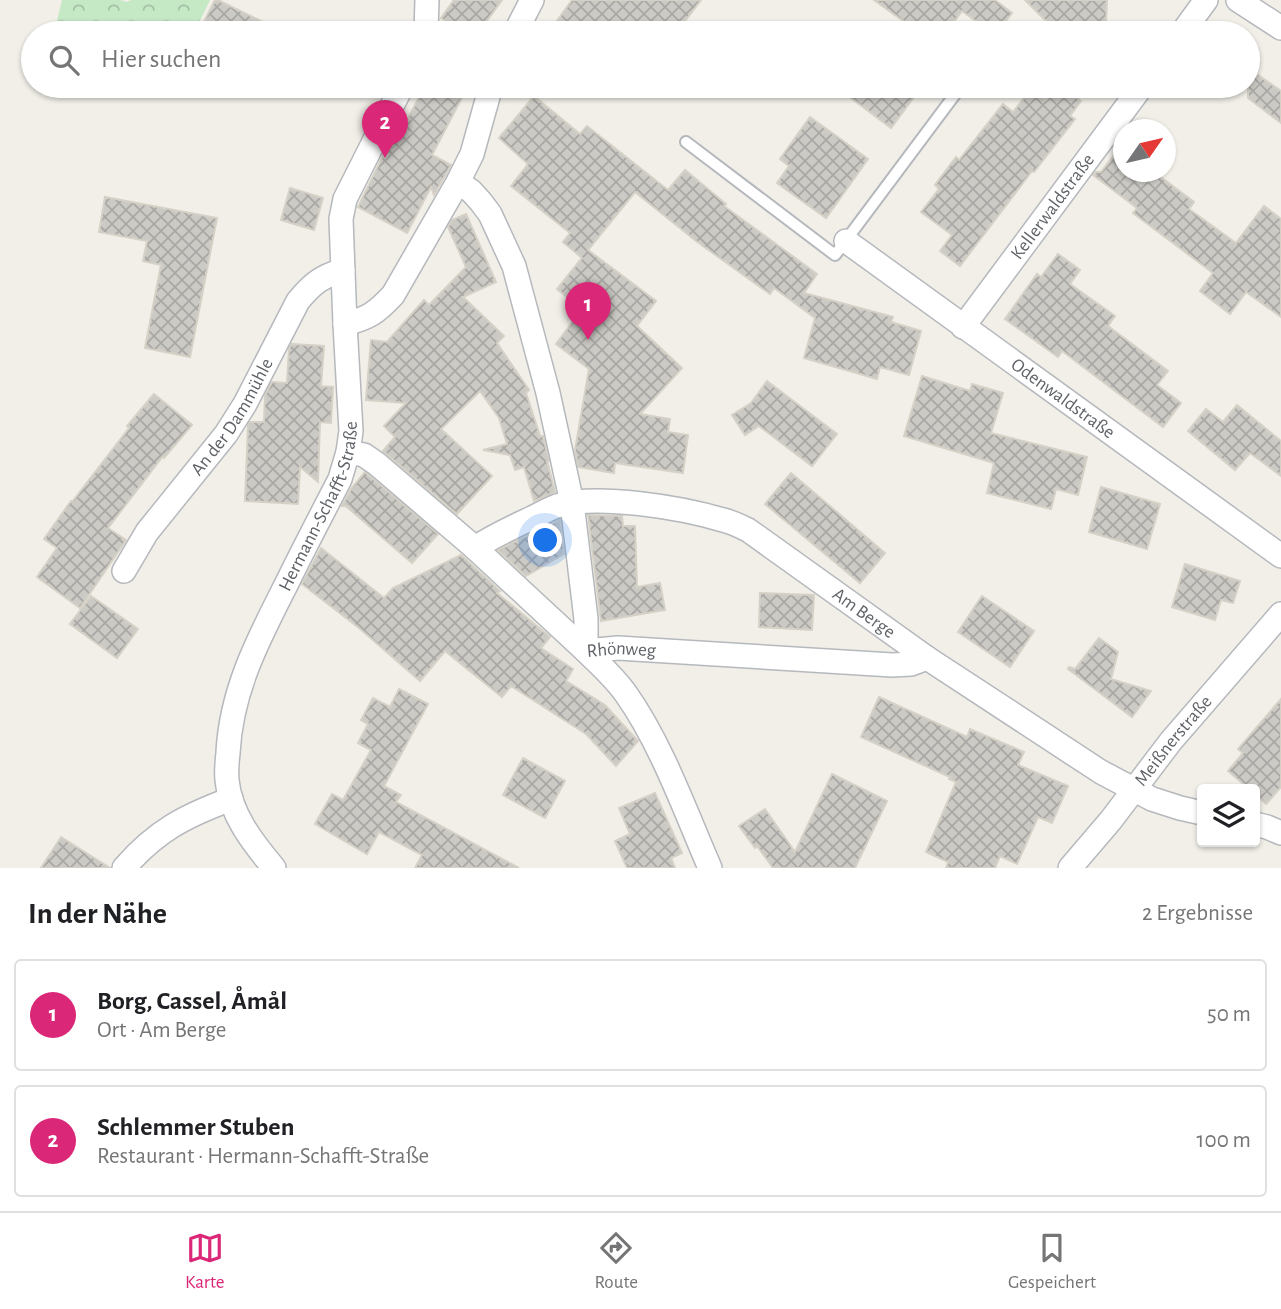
<!DOCTYPE html>
<html lang="de">
<head>
<meta charset="utf-8">
<style>
  body { margin:0; font-family:"Alegreya Sans",sans-serif; background:#f6f6f6; color:#202124 }
  .controls { position:absolute; right:21px; bottom:21px; display:grid; overflow:hidden; border-radius:7px; box-shadow:0 2px 5px #0004 }
  .controls button { width:63px; height:63px; display:grid; place-items:center; padding:0; border:0; border-bottom:2px solid #e0e0e0; background:#fff; color:#202124; font:35px sans-serif }
  .compass { position:absolute; left:1113px; top:119px; width:63px; height:63px; border-radius:50%; background:#fff; box-shadow:0 2px 5px #0004; rotate:56deg }
  .you { position:absolute; left:546px; top:541px; width:24px; height:24px; margin:-18px; border:5px solid #fff; border-radius:50%; background:#1a73e8; box-shadow:0 0 0 10px #1a73e833 }
  .badge { display:grid; place-items:center; width:46px; height:46px; border-radius:50%; background:#db2777; color:#fff; font-size:23px; font-weight:700 }
  .pin { position:absolute; translate:-50% -58px; filter:drop-shadow(0 2px 4px #0008) }
  .pin::after { content:''; position:absolute; top:37px; width:24px; height:21px; background:inherit; clip-path:polygon(0 0,100% 0,50% 100%) }
  .list { margin:0; padding:0; list-style:none }
  h2 { display:flex; justify-content:space-between; align-items:center; height:91px; margin:0; padding:0 28px; font-size:30px }
  h2 small { font-size:23px; font-weight:400; color:#757577 }
  .list li { display:grid; grid-template-columns:46px 1fr auto; gap:21px; align-items:center; box-sizing:border-box; height:112px; margin:0 14px 14px; padding:0 14px; border:2px solid #e0e0e0; border-radius:7px }
  .list b { display:block; font-size:26px; white-space:nowrap }
  .list p { margin:0; font-size:23px; white-space:nowrap; color:#757577 }
  .list em { font-size:23px; font-style:normal; color:#757577 }
  .icon { flex:none; width:38px; height:38px; fill:none; stroke:currentColor; stroke-width:2; stroke-linecap:round; stroke-linejoin:round }
  .map { position:relative; flex:none; width:1281px; height:868px; overflow:hidden }
  .search { position:absolute; background:#fff; box-shadow:0 2px 5px #0004; left:21px; right:21px; top:21px; height:77px; display:flex; align-items:center; gap:18px; box-sizing:border-box; padding:0 24px; border-radius:38px; color:#757577; font-size:26px }
  .sheet { height:343px; background:#fff }
  nav { display:flex; justify-content:space-around; align-items:center; box-sizing:border-box; height:98px; border-top:2px solid #e0e0e0; background:#fff; font-size:19px; color:#757577 }
  nav a { display:grid; justify-items:center; gap:4px }
  nav .on { color:#db2777 }
  .map>svg:first-child { display:block }
  .park { fill:url(#park-crowns) }
  .building { fill:url(#building-cross-hatch); stroke:#d6d1c6; stroke-width:2 }
  .lines { fill:none; stroke-linecap:round; stroke-linejoin:round }
  .service-casing { stroke:#b5b8bc; stroke-width:14 }
  .minor-casing { stroke:#b5b8bc; stroke-width:26 }
  .service { stroke:#fff; stroke-width:10 }
  .minor { stroke:#fff; stroke-width:23 }
  .labels { text-anchor:middle; dominant-baseline:central; stroke-width:6; stroke-linejoin:round; paint-order:stroke }
  .street-label { font-size:19px; fill:#5f6368; stroke:#fff }
</style>
</head>
<body>
<div class="map">
<svg width="1281" height="868" viewBox="0 0 1281 868">
  <defs>
    <pattern id="park-crowns" width="20" height="18" patternUnits="userSpaceOnUse" patternTransform="scale(1.75)"><rect width="20" height="18" fill="#c5e8c5"/><path d="M2 6a3 3 0 1 1 6 0M12 15a3 3 0 1 1 6 0" fill="none" stroke="#a3c0a4"/></pattern>
    <pattern id="building-cross-hatch" width="8" height="8" patternUnits="userSpaceOnUse" patternTransform="scale(1.75)"><rect width="8" height="8" fill="#cccac5"/><path d="M0 0l8 8M0 8l8-8" fill="none" stroke="#a9a8a4"/></pattern>
  </defs>
  <rect width="100%" height="100%" fill="#f1efe8"/>
  <!-- park -->
  <polygon class="park" points="62,0 120,0 127,2 131,0 210,0 194,33 54,33"/>
  <!-- building -->
  <g class="building">
    <polygon points="215,0 218,0 285,33 198,33"/>
    <polygon points="454,0 502,0 478,33 462,33 441,18"/>
    <polygon points="572,0 701,0 676,33 565,33 554,25"/>
    <polygon points="874,0 995,0 1012,13 997,33 992,33 962,11 946,33 920,33"/>
    <polygon points="1025,0 1107,0 1106,25 1092,25 1083,33 1058,33"/>
    <polygon points="1248,68 1281,91 1281,123 1248,98"/>
    <polygon points="425,86 468,86 432,155 451,165 434,195 431,187 407,233 358,207 393,135 398,137"/>
    <polygon points="835,86 922,86 891,128"/>
    <polygon points="1057,86 1061,86 1081,101 1070,116 1075,119 1034,172 1032,171 960,266 940,251 952,235 921,212 939,189 935,185 956,157 959,160 1003,104 1013,112 1031,89 1046,100"/>
    <polygon points="534,96 580,134 587,126 668,190 685,170 726,204 724,206 817,274 804,293 893,317 891,322 921,331 909,375 880,367 877,379 804,358 815,318 774,288 770,294 696,241 635,192 588,250 656,301 637,326 682,368 640,414 670,419 668,432 688,435 683,473 615,463 614,473 578,467 575,450 589,369 556,344 582,309 557,289 582,258 563,242 570,233 511,186 528,164 499,138"/>
    <polygon points="810,117 868,159 826,218 777,183 789,166 780,159"/>
    <polygon points="1124,142 1124,172 1154,172 1194,202 1189,209 1236,243 1264,206 1281,219 1281,317 1246,292 1230,314 1200,291 1213,273 1133,213 1137,208 1093,175 1096,172 1101,172"/>
    <polygon points="290,188 323,198 314,230 281,220"/>
    <polygon points="105,197 217,218 190,357 145,348 161,265 143,261 147,241 99,232"/>
    <polygon points="466,214 496,282 463,297 504,336 497,343 529,390 526,393 540,436 543,436 549,461 547,461 555,492 534,501 524,467 515,470 510,455 483,450 507,444 499,418 480,391 441,429 492,476 457,514 383,451 395,437 384,426 406,403 366,400 371,340 387,342 424,300 429,305 466,267 448,227 452,220"/>
    <polygon points="1058,254 1080,270 1070,284 1115,316 1108,326 1168,371 1157,385 1181,403 1163,427 1062,351 1058,357 1005,319 1037,274 1041,277"/>
    <polygon points="292,344 324,346 321,386 333,387 331,423 320,422 318,482 300,467 298,504 245,501 248,425 250,422 264,422 265,395 272,382 287,383 289,348"/>
    <polygon points="922,376 970,391 972,384 1003,393 991,433 1087,457 1078,495 1056,489 1051,509 987,493 994,463 904,436"/>
    <polygon points="767,381 837,434 812,466 759,426 745,435 732,415 751,403"/>
    <polygon points="154,394 192,425 164,458 163,456 108,528 126,540 80,608 37,577 57,548 44,539 71,501 72,502 129,428 127,426"/>
    <polygon points="1237,405 1281,441 1281,476 1250,453 1235,470 1188,431 1206,409 1223,422"/>
    <polygon points="365,472 438,534 412,563 347,507 348,506 342,506 351,489"/>
    <polygon points="791,473 885,553 860,583 765,504"/>
    <polygon points="1101,487 1160,504 1147,549 1089,532"/>
    <polygon points="588,515 622,516 623,526 635,526 637,587 660,583 665,610 601,621"/>
    <polygon points="560,520 564,554 526,576 498,550"/>
    <polygon points="321,548 384,598 393,588 461,555 500,591 497,593 550,637 541,648 573,669 566,681 605,705 638,741 616,766 586,734 511,686 502,697 445,651 420,681 359,628 302,584"/>
    <polygon points="1185,564 1240,581 1233,603 1221,600 1215,620 1172,607"/>
    <polygon points="760,593 814,595 812,630 759,627"/>
    <polygon points="91,596 138,629 117,658 70,624"/>
    <polygon points="982,596 1034,631 1010,667 958,632"/>
    <polygon points="1099,638 1118,652 1111,679 1151,691 1132,717 1068,669 1069,667 1075,669"/>
    <polygon points="399,689 428,704 384,786 401,795 396,802 519,868 415,868 422,855 379,832 367,854 315,824 332,794 343,800 371,750 358,743 368,724 361,720 373,698 390,707"/>
    <polygon points="879,697 967,737 970,729 1024,752 1018,765 1068,786 1052,823 1038,817 1017,864 1000,856 995,868 946,868 948,862 926,852 956,782 949,779 950,777 861,737"/>
    <polygon points="1281,699 1281,787 1266,804 1255,794 1255,789 1249,789 1228,771 1243,753 1238,749"/>
    <polygon points="523,758 565,781 545,818 503,795"/>
    <polygon points="832,774 887,801 855,868 773,868 757,846 755,848 739,826 765,809 795,852"/>
    <polygon points="655,793 682,853 671,858 675,868 627,868 615,841 630,834 619,808"/>
    <polygon points="61,837 110,868 41,868"/>
  </g>
  <g class="lines">
    <!-- service casing -->
    <g class="service-casing">
      <polyline id="service" points="686,142 835,255 959,89"/>
    </g>
    <!-- minor casing -->
    <g class="minor-casing">
      <g id="minor">
        <polyline points="1238,0 1281,28"/>
        <polyline points="426,33 427,0"/>
        <polyline points="515,33 532,0"/>
        <polyline points="1182,33 1206,0"/>
        <path d="M458,182L471,191L481,202L490,214L514,266L548,393L572,503L586,619V651C600,665 615,678 626,694C661,743 686,813 710,868"/>
        <path id="s1" d="M846,241L1281,556"/>
        <path d="M345,324C369,318 376,313 393,295L458,182L472,154L491,86"/>
        <path id="s2" d="M963,327L1142,86"/>
        <path id="s3" d="M348,452L364,455L377,464L475,548L586,651L618,648L892,665L911,664L927,658"/>
        <path id="s4" d="M475,548C493,536 513,527 532,518C540,514 549,509 557,506C596,493 683,508 723,520C732,522 740,526 748,530L927,658L1101,772L1152,799L1180,808L1202,813"/>
        <path id="s5" d="M124,571L147,532L226,434L245,404L298,301C313,283 321,277 343,270"/>
        <polyline points="1255,824 1267,827 1281,833"/>
        <path d="M124,868C156,831 185,816 231,799"/>
        <path id="s6" d="M274,868C253,843 230,814 227,780C226,771 227,762 228,753C231,690 259,638 287,583C304,548 322,514 340,479L348,452L351,431L345,324L341,219L345,199L402,86"/>
        <path id="s7" d="M1070,868L1111,820L1171,741L1281,614"/>
      </g>
    </g>
    <!-- service -->
    <use href="#service" class="service"/>
    <!-- minor -->
    <use href="#minor" class="minor"/>
  </g>
  <g class="labels">
    <!-- street labels -->
    <g class="street-label">
      <text stroke="none"><textPath href="#s2" startOffset="150">Kellerwaldstraße</textPath></text>
      <text stroke="none"><textPath href="#s1" startOffset="268">Odenwaldstraße</textPath></text>
      <text stroke="none"><textPath href="#s5" startOffset="189">An der Dammühle</textPath></text>
      <text stroke="none"><textPath href="#s6" startOffset="394">Hermann-Schafft-Straße</textPath></text>
      <text stroke="none"><textPath href="#s4" startOffset="430">Am Berge</textPath></text>
      <text stroke="none"><textPath href="#s3" startOffset="348">Rhönweg</textPath></text>
      <text stroke="none"><textPath href="#s7" startOffset="164">Meißnerstraße</textPath></text>
    </g>
  </g>
</svg>
<div class="controls">
<button><svg class="icon" aria-label="layers" viewBox="0 0 24 24"><path d="M12 4l9 5-9 5-9-5zM3 14l9 5 9-5"/></svg></button>
</div>
<svg class="compass" viewBox="-18 -18 36 36"><path d="M0-13l5 13h-10z" fill="#e53935"/><path d="M0 13l5-13h-10z" fill="#757577"/></svg>
<div class="you"></div>
<div class="pin badge" style="left:588px;top:340px">1</div>
<div class="pin badge" style="left:385px;top:158px">2</div>
<div class="search"><svg class="icon" aria-label="search" viewBox="0 0 24 24"><circle cx="10" cy="10" r="6"/><path d="M15 15l6 6"/></svg>Hier suchen</div>
</div>
<section class="sheet">
<h2>In der Nähe<small>2 Ergebnisse</small></h2>
<ul class="list">
<li><span class="badge">1</span><div><b>Borg, Cassel, Åmål</b><p>Ort · Am Berge</p></div><em>50 m</em></li>
<li><span class="badge">2</span><div><b>Schlemmer Stuben</b><p>Restaurant · Hermann-Schafft-Straße</p></div><em>100 m</em></li>
</ul>
</section>
<nav>
<a class="on"><svg class="icon" aria-label="map" viewBox="0 0 24 24"><path d="M3 6l6-2 6 2 6-2v14l-6 2-6-2-6 2zM9 4v14M15 6v14"/></svg>Karte</a>
<a><svg class="icon" aria-label="directions" viewBox="0 0 24 24"><path d="M12 3l9 9-9 9-9-9zM9 14v-3h6M13 9l2 2-2 2"/></svg>Route</a>
<a><svg class="icon" aria-label="saved" viewBox="0 0 24 24"><path d="M7 4h10v16l-5-4-5 4z"/></svg>Gespeichert</a>
</nav>
</body>
</html>
